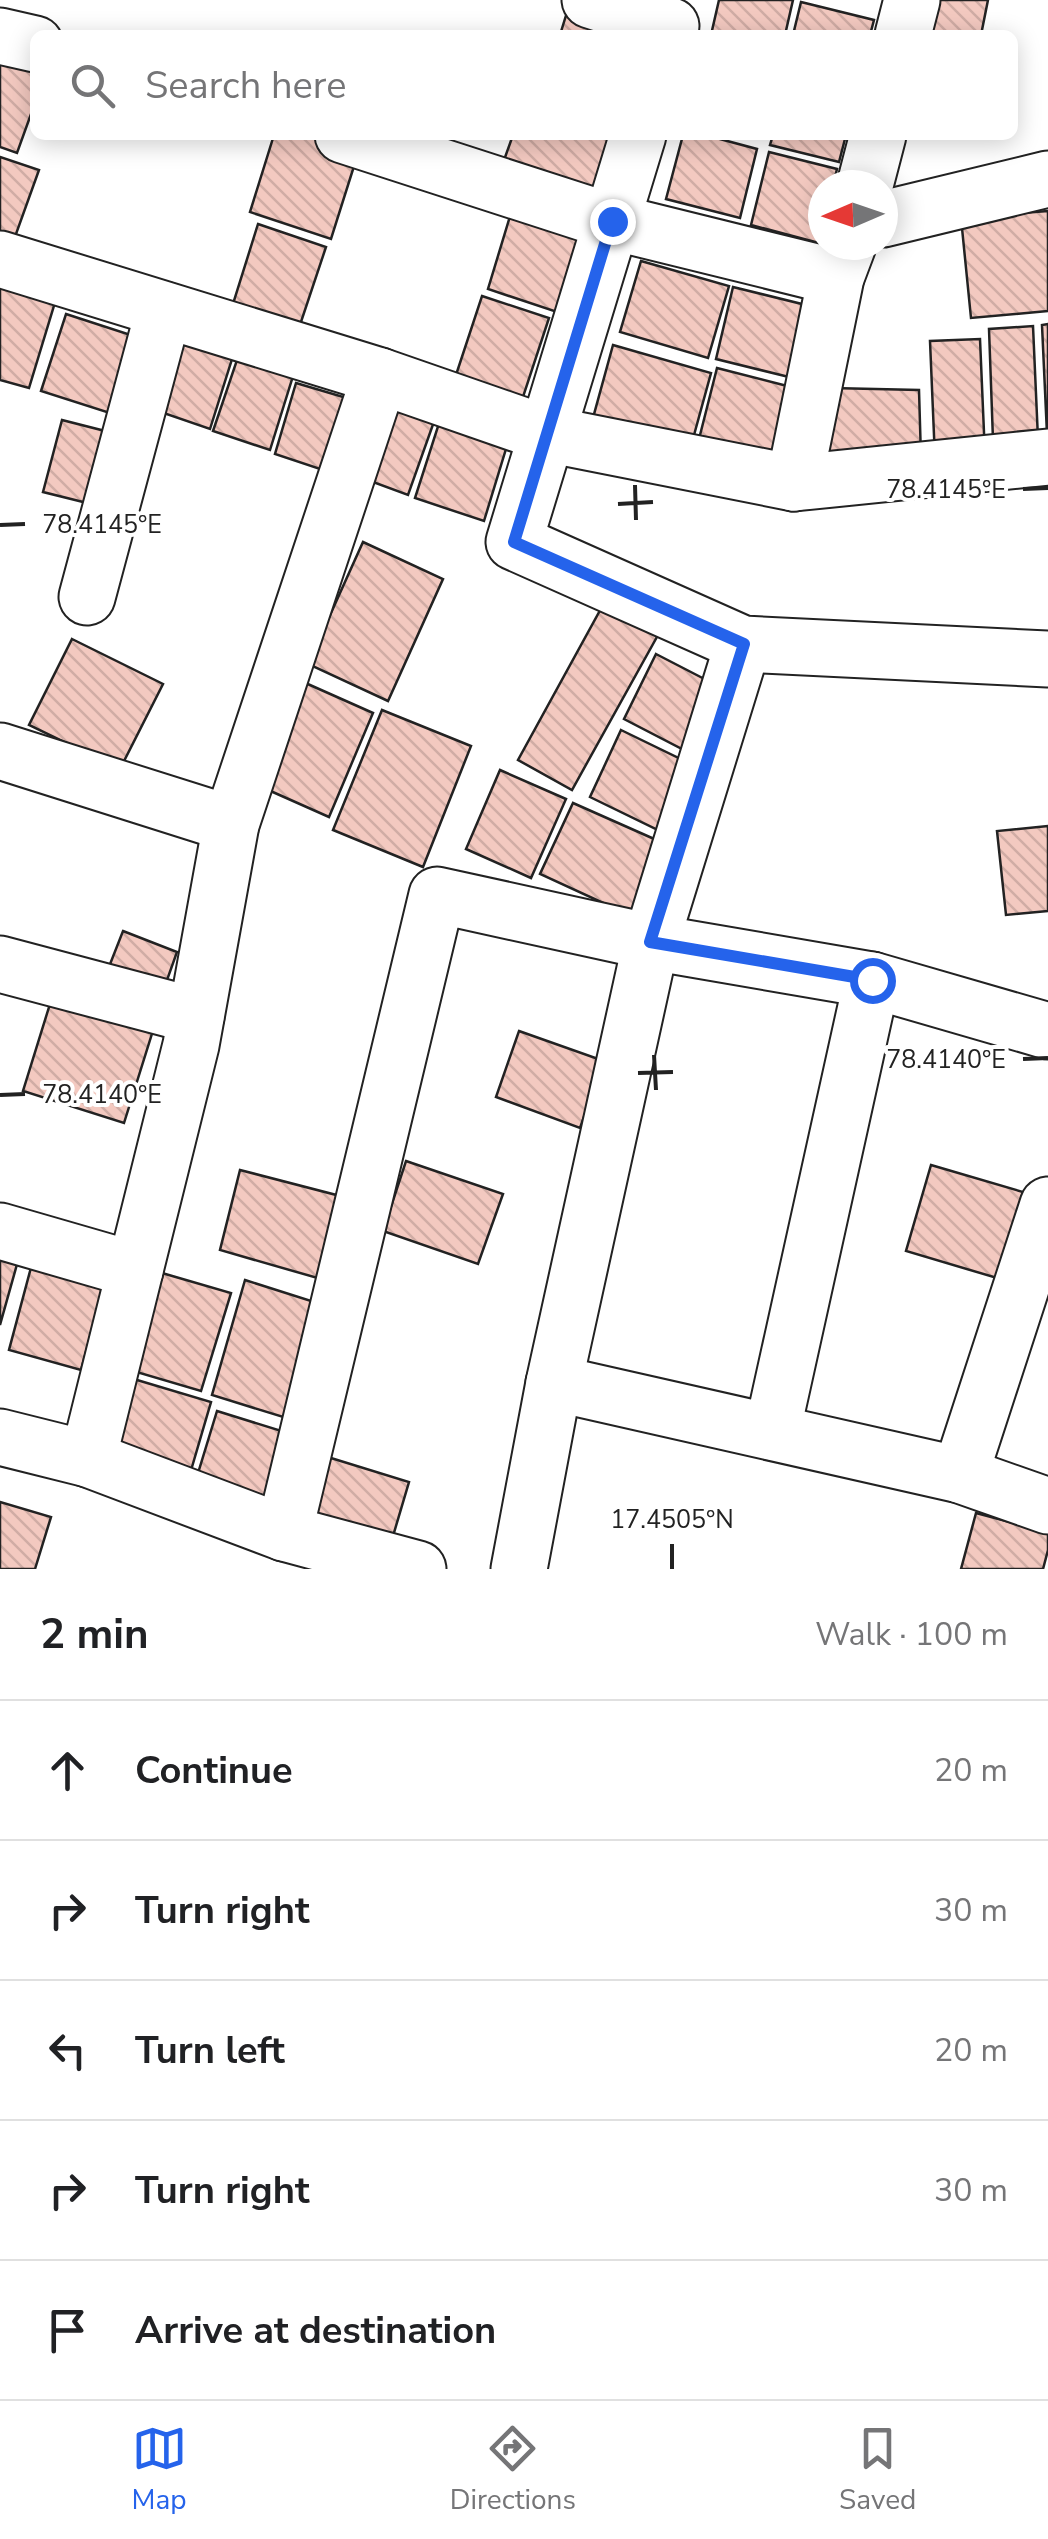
<!DOCTYPE html>
<html lang="en">
<head>
<meta charset="utf-8">
<style>
  body { margin:0; font-family:"Nunito Sans",sans-serif; background:#f2f2f2; color:#202124 }
  .compass { position:absolute; left:808px; top:170px; width:90px; height:90px; border-radius:50%; background:#fff; box-shadow:0 5px 25px #0003; rotate:268deg }
  .stop { position:absolute; width:30px; height:30px; margin:-22px; border:8px solid #2563eb; border-radius:50%; background:#fff }
  .stop.end { background:#2563eb; border-color:#fff; box-shadow:0 2px 10px #0008 }
  .list { margin:0; padding:0; list-style:none }
  h2 { display:flex; justify-content:space-between; align-items:center; height:130px; margin:0; padding:0 40px; font-size:42px }
  h2 small { font-size:32px; font-weight:400; color:#757577 }
  .list li { display:grid; grid-template-columns:65px 1fr auto; gap:30px; align-items:center; box-sizing:border-box; height:140px; padding:0 40px; border-top:2px solid #e0e0e0 }
  .list b { display:block; font-size:38px; white-space:nowrap }
  .list em { font-size:32px; font-style:normal; color:#757577 }
  .icon { flex:none; width:55px; height:55px; fill:none; stroke:currentColor; stroke-width:2; stroke-linecap:round; stroke-linejoin:round }
  .map { position:relative; flex:none; width:1048px; height:1569px; overflow:hidden }
  .search { position:absolute; background:#fff; box-shadow:0 5px 25px #0003; left:30px; right:30px; top:30px; height:110px; display:flex; align-items:center; gap:25px; box-sizing:border-box; padding:0 35px; border-radius:15px; color:#757577; font-size:38px }
  .sheet { height:830px; background:#fff }
  nav { display:flex; justify-content:space-around; align-items:center; box-sizing:border-box; height:140px; border-top:2px solid #e0e0e0; background:#fff; font-size:28px; color:#757577 }
  nav a { display:grid; justify-items:center; gap:5px }
  nav .on { color:#2563eb }
  .map>svg:first-child { display:block }
  .building { fill:url(#building-back-hatch); stroke:#222; stroke-width:2.5 }
  .lines { fill:none; stroke-linecap:round; stroke-linejoin:round }
  .street-casing { stroke:#222; stroke-width:59 }
  .street { stroke:#fff; stroke-width:55 }
  .route { stroke:#2563eb; stroke-width:12 }
  .ticks { fill:none; stroke:#222; stroke-width:4 }
  .ticks-label { font-size:25px; text-anchor:middle; fill:#222; stroke:#fff; stroke-width:8; stroke-linejoin:round; paint-order:stroke }
</style>
</head>
<body>
<div class="map">
<svg width="1048" height="1569" viewBox="0 0 1048 1569">
  <defs>
    <pattern id="building-back-hatch" width="6" height="6" patternUnits="userSpaceOnUse" patternTransform="scale(2.5)"><rect width="6" height="6" fill="#f3c9c0"/><path d="M-1 5l2 2M0 0l6 6M5-1l2 2" fill="none" stroke="#d0aca5"/></pattern>
  </defs>
  <rect width="100%" height="100%" fill="#fff"/>
  <!-- building -->
  <g class="building">
    <polygon points="719,0 793,0 785,35 711,35"/>
    <polygon points="926,0 988,0 981,35 919,35"/>
    <polygon points="801,2 874,20 870,35 793,35"/>
    <polygon points="568,9 650,35 560,35"/>
    <polygon points="0,57 35,70 35,103 17,153 0,147"/>
    <polygon points="274,135 333,135 361,144 331,239 250,212"/>
    <polygon points="513,135 611,135 592,192 503,163"/>
    <polygon points="683,135 705,135 757,149 740,218 666,199"/>
    <polygon points="773,135 846,135 839,162 770,145"/>
    <polygon points="769,152 837,169 833,185 823,185 823,226 819,243 751,225"/>
    <polygon points="0,157 39,170 11,248 0,244"/>
    <polygon points="514,203 588,226 560,313 488,289"/>
    <polygon points="1048,211 1048,311 971,318 961,218"/>
    <polygon points="258,224 326,247 300,325 233,304"/>
    <polygon points="641,261 729,286 708,358 620,332"/>
    <polygon points="0,282 56,299 29,388 0,380"/>
    <polygon points="733,287 814,307 797,379 716,359"/>
    <polygon points="482,296 549,318 523,397 456,375"/>
    <polygon points="66,314 140,338 116,415 41,391"/>
    <polygon points="1048,324 1048,434 1047,434 1042,325"/>
    <polygon points="1033,326 1038,439 993,440 989,329"/>
    <polygon points="171,339 232,359 210,429 149,408"/>
    <polygon points="980,339 985,456 935,459 930,341"/>
    <polygon points="613,345 711,373 691,446 593,418"/>
    <polygon points="238,357 293,376 270,450 213,431"/>
    <polygon points="717,368 791,387 773,462 698,443"/>
    <polygon points="296,383 367,404 344,477 275,454"/>
    <polygon points="831,388 919,390 921,458 815,462"/>
    <polygon points="382,397 436,416 408,495 354,475"/>
    <polygon points="441,417 509,439 484,521 415,498"/>
    <polygon points="62,420 109,432 91,504 43,492"/>
    <polygon points="363,542 443,579 388,701 308,664"/>
    <polygon points="603,605 658,635 572,790 518,760"/>
    <polygon points="72,639 163,684 120,769 29,725"/>
    <polygon points="656,654 716,685 684,750 624,719"/>
    <polygon points="301,681 373,713 329,817 257,785"/>
    <polygon points="382,710 471,746 423,867 333,830"/>
    <polygon points="621,730 689,763 658,830 590,797"/>
    <polygon points="500,770 566,799 531,878 466,849"/>
    <polygon points="573,803 670,846 638,919 540,874"/>
    <polygon points="1048,826 1048,911 1006,915 997,831"/>
    <polygon points="123,931 177,952 161,997 105,977"/>
    <polygon points="54,991 155,1024 124,1123 23,1091"/>
    <polygon points="519,1031 604,1061 580,1128 496,1097"/>
    <polygon points="406,1161 503,1194 478,1264 383,1231"/>
    <polygon points="931,1165 1023,1192 997,1278 906,1251"/>
    <polygon points="240,1170 344,1197 321,1279 220,1250"/>
    <polygon points="0,1245 21,1250 0,1325"/>
    <polygon points="33,1260 105,1281 81,1370 9,1350"/>
    <polygon points="162,1273 231,1293 201,1391 133,1371"/>
    <polygon points="245,1280 327,1306 293,1420 212,1395"/>
    <polygon points="127,1377 211,1402 187,1484 102,1459"/>
    <polygon points="217,1411 301,1437 276,1519 192,1493"/>
    <polygon points="318,1454 409,1482 388,1553 297,1526"/>
    <polygon points="0,1502 51,1517 35,1569 0,1569"/>
    <polygon points="976,1513 1048,1532 1048,1550 1043,1569 961,1569"/>
  </g>
  <g class="lines">
    <!-- street casing -->
    <g class="street-casing">
      <g id="street">
        <polyline points="590,0 671,26"/>
        <polyline points="903,35 912,0"/>
        <polyline points="0,36 35,44"/>
        <polyline points="343,135 609,221 836,277"/>
        <polyline points="638,135 514,542 743,644 1048,659"/>
        <polyline points="865,185 878,135"/>
        <polyline points="883,219 1048,179"/>
        <polyline points="0,259 380,376 547,434 794,483 1048,457"/>
        <polyline points="794,483 836,277 848,245"/>
        <polyline points="87,597 164,310"/>
        <polyline points="0,751 231,824"/>
        <polyline points="0,964 196,1016"/>
        <polyline points="0,1231 135,1270"/>
        <polyline points="554,1383 960,1475 1048,1506"/>
        <polyline points="772,1432 872,980"/>
        <polyline points="0,1437 88,1459 284,1533 418,1569"/>
        <polyline points="88,1459 191,1045 231,824 380,376"/>
        <polyline points="960,1475 1048,1205"/>
        <polyline points="284,1533 437,895 651,942 872,980 1048,1031"/>
        <polyline points="519,1569 554,1383 651,942 743,644"/>
      </g>
    </g>
    <!-- street -->
    <use href="#street" class="street"/>
  </g>
  <g class="lines">
    <!-- route -->
    <polyline class="route" points="612,221 514,542 744,644 650,942 872,980"/>
  </g>
  <!-- ticks -->
  <path class="ticks" d="M635,485L636,520M1023,489L1048,488M618,504L653,502M0,525L25,524M654,1055L656,1090M1023,1059L1048,1058M638,1073L673,1072M0,1095L25,1094M672,1544V1569"/>
  <g class="ticks-label">
    <text x="946" y="498">78.4145°E</text>
    <text x="102" y="533">78.4145°E</text>
    <text x="946" y="1068">78.4140°E</text>
    <text x="102" y="1103">78.4140°E</text>
    <text x="672" y="1528">17.4505°N</text>
  </g>
</svg>
<svg class="compass" viewBox="-18 -18 36 36"><path d="M0-13l5 13h-10z" fill="#e53935"/><path d="M0 13l5-13h-10z" fill="#757577"/></svg>
<div class="stop" style="left:872px;top:980px"></div>
<div class="stop end" style="left:612px;top:221px"></div>
<div class="search"><svg class="icon" aria-label="search" viewBox="0 0 24 24"><circle cx="10" cy="10" r="6"/><path d="M15 15l6 6"/></svg>Search here</div>
</div>
<section class="sheet">
<h2>2 min<small>Walk · 100 m</small></h2>
<ul class="list">
<li><svg class="icon" aria-label="ahead" viewBox="0 0 24 24"><path d="M12 20V5M6 11l6-6 6 6"/></svg><div><b>Continue</b></div><em>20 m</em></li>
<li><svg class="icon" aria-label="right" viewBox="0 0 24 24"><path d="M7 20v-9h11M14 6l5 5-5 5"/></svg><div><b>Turn right</b></div><em>30 m</em></li>
<li><svg class="icon" aria-label="left" viewBox="0 0 24 24"><path d="M17 20v-9H6M10 6l-5 5 5 5"/></svg><div><b>Turn left</b></div><em>20 m</em></li>
<li><svg class="icon" aria-label="right" viewBox="0 0 24 24"><path d="M7 20v-9h11M14 6l5 5-5 5"/></svg><div><b>Turn right</b></div><em>30 m</em></li>
<li><svg class="icon" aria-label="arrive" viewBox="0 0 24 24"><path d="M6 21V4h12l-3 4 3 4H6"/></svg><div><b>Arrive at destination</b></div></li>
</ul>
</section>
<nav>
<a class="on"><svg class="icon" aria-label="map" viewBox="0 0 24 24"><path d="M3 6l6-2 6 2 6-2v14l-6 2-6-2-6 2zM9 4v14M15 6v14"/></svg>Map</a>
<a><svg class="icon" aria-label="directions" viewBox="0 0 24 24"><path d="M12 3l9 9-9 9-9-9zM9 14v-3h6M13 9l2 2-2 2"/></svg>Directions</a>
<a><svg class="icon" aria-label="saved" viewBox="0 0 24 24"><path d="M7 4h10v16l-5-4-5 4z"/></svg>Saved</a>
</nav>
</body>
</html>
